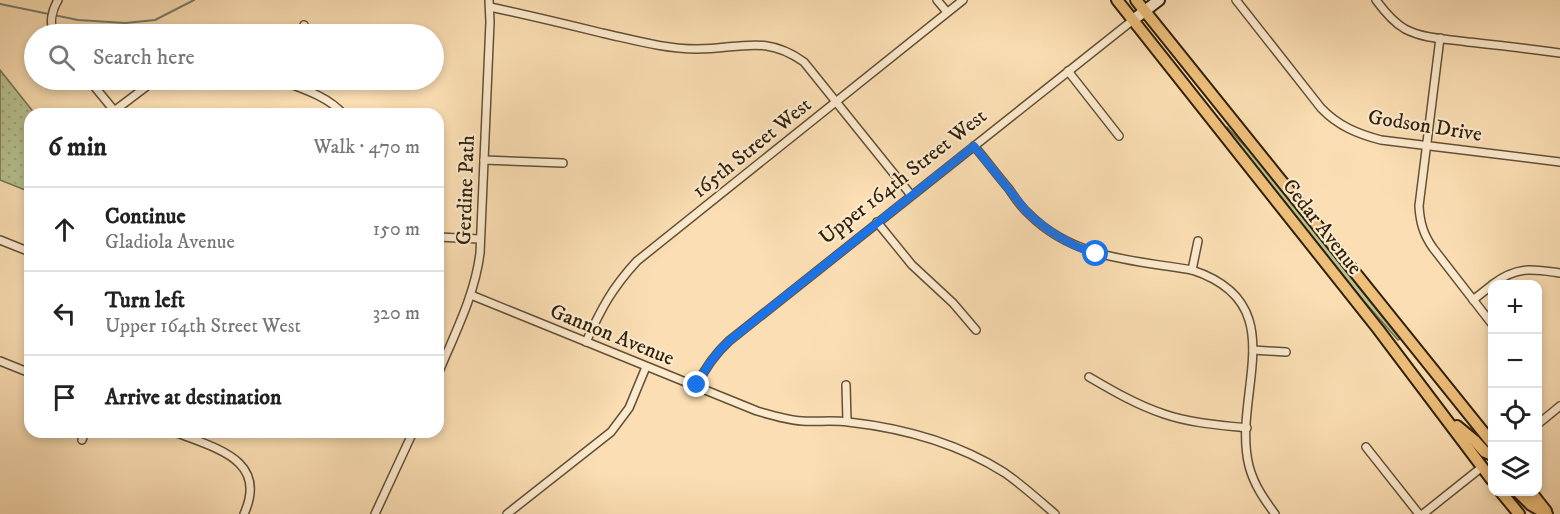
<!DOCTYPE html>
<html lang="en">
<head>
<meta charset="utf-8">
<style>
  body { margin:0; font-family:"IM FELL DW Pica",serif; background:#f2f2f2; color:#222 }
  .controls { position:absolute; right:18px; bottom:18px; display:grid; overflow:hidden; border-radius:12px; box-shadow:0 3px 9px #0003 }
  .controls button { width:54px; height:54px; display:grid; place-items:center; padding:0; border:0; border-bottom:2px solid #e0e0e0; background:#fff; color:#222; font:30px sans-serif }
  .stop { position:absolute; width:18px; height:18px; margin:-14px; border:4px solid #1a73e8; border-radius:50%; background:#fff }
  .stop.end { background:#1a73e8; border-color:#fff; box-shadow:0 2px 6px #0008 }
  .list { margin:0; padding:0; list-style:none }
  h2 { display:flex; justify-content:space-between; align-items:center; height:78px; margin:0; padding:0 24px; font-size:26px }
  h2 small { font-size:20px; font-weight:400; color:#767676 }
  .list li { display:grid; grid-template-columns:39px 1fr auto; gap:18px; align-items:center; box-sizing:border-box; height:84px; padding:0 24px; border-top:2px solid #e0e0e0 }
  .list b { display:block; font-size:22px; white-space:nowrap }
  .list p { margin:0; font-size:20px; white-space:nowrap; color:#767676 }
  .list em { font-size:20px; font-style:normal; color:#767676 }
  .icon { flex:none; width:33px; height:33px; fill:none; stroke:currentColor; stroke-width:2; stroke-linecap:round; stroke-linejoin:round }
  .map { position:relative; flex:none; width:1560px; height:514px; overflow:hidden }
  .search { position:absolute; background:#fff; box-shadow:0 3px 9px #0003; left:24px; top:24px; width:420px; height:66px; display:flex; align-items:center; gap:15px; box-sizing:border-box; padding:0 21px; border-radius:33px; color:#767676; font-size:22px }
  .panel { position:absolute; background:#fff; box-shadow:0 3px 9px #0003; left:24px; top:108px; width:420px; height:330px; border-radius:18px }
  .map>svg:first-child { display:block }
  .grass { fill:#b8c291; stroke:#74724e; stroke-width:1.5 }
  .park { fill:url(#park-dots); stroke:#74724e; stroke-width:1.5 }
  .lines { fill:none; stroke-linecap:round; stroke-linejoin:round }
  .stream { stroke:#737d70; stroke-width:2 }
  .street-casing { stroke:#635036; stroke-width:10 }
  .secondary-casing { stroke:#30210c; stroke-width:14 }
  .primary-casing { stroke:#30210c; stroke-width:14 }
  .street { stroke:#fceace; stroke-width:7 }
  .secondary { stroke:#fceace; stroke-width:10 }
  .primary { stroke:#eebf7a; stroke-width:10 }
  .route { stroke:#1a73e8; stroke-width:8 }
  .labels { text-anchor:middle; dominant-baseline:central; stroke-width:4.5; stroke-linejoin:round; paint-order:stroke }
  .street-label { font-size:21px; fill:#30210c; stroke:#fceace }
</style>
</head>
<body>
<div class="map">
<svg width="1560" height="514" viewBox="0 0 1560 514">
  <defs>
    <pattern id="park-dots" width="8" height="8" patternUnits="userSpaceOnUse" patternTransform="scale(1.5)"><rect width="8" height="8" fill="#b8c291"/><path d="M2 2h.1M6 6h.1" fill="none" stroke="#9ea67c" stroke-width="1.8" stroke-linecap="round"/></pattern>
  </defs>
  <rect width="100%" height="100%" fill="#fbdeb3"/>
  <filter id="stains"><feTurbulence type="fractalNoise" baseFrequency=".00333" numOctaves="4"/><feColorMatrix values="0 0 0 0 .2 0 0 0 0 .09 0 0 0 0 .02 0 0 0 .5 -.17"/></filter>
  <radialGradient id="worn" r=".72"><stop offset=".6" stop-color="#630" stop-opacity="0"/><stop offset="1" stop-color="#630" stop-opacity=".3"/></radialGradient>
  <!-- grass -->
  <polygon class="grass" points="1227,127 1254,156 1400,339 1398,340 1363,300 1226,128"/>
  <!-- park -->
  <polygon class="park" points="0,70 35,114 30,114 30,192 0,180"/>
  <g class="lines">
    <!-- stream -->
    <polyline class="stream" points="0,4 78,20 125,23 155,20 194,0"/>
    <!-- street casing -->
    <g class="street-casing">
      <g id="street">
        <polyline points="937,0 947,12"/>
        <path d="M1236,0L1321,108C1338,126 1358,134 1381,140L1560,162"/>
        <path d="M1376,0C1384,11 1393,22 1405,29C1424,39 1448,39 1468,42C1499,45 1529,49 1560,53"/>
        <path d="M490,7C527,15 565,24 602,33C634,40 665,49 697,49C740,49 765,34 804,62L911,195"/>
        <path d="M54,34C49,23 52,10 58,0"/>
        <polyline points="300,34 304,25"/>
        <path d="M1440,38L1419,206C1420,222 1423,234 1433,248L1492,324"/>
        <polyline points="1068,71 1119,136"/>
        <polyline points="89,80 117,114"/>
        <path d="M279,80C300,88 328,96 343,114"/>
        <polyline points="114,111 155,80"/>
        <path d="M974,146C986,160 997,175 1009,189C1015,198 1021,207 1029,214C1074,259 1133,260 1192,270C1296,304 1231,394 1249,466C1254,485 1264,499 1275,514"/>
        <polyline points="484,160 563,163"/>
        <polyline points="877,222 912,265 953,303 976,330"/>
        <polyline points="438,237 480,239"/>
        <polyline points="0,240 30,252"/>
        <polyline points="1192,270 1198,241"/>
        <path d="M1493,284C1517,266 1532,269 1560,273"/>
        <path d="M471,295L757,411C771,415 787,420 802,421C817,422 833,420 848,422C902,428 958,443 1005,473C1022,485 1039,500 1055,514"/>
        <polyline points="1473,300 1492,285"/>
        <path d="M586,342C601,309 612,288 637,261L963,0"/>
        <polyline points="1253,350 1286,352"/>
        <polyline points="0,361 30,373"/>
        <path d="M438,374C454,335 475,295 480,253L490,22L489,0"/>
        <path d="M1089,377C1113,391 1137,405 1164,414C1190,423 1219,425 1247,428"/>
        <path d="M697,385C705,368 715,354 729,341L1133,20"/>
        <polyline points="846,385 847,421"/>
        <polyline points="1538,424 1560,406"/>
        <path d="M175,432C214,448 269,459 244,514"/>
        <polyline points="82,440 85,432"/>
        <polyline points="1366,447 1419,514"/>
        <polyline points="375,514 413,432"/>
        <polyline points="507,514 611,432 629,408 646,367"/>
        <polyline points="1423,514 1482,467"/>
      </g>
    </g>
    <!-- secondary casing -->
    <g class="secondary-casing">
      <polyline id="secondary" points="1133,20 1159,0"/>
    </g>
    <!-- primary casing -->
    <g class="primary-casing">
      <g id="primary">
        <polyline points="1117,0 1378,329 1492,480"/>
        <polyline points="1136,0 1492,443"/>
        <polyline points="1457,426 1474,440 1485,452 1492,455"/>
        <polyline points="1501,492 1519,514"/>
        <polyline points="1518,492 1531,505 1547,514"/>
        <polyline points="1531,492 1546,511"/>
      </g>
    </g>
    <!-- street -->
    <use href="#street" class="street"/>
    <!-- secondary -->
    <use href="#secondary" class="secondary"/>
    <!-- primary -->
    <use href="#primary" class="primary"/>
  </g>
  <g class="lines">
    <!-- route -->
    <path class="route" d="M697,385C705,368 715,354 729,341L974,146L1027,212C1048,232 1069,245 1096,254"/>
  </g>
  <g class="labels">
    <!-- street labels -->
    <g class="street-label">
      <text transform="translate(1425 126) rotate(9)">Godson Drive</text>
      <text transform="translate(752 148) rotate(-39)">165th Street West</text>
      <text transform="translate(903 177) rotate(-38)">Upper 164th Street West</text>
      <text transform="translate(466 190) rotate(-88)">Gerdine Path</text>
      <text transform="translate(1322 227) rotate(52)">Cedar Avenue</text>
      <text transform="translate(612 335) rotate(22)">Gannon Avenue</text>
    </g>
  </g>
  <rect width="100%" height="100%" filter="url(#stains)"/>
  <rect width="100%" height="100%" fill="url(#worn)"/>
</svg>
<div class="controls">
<button>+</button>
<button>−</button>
<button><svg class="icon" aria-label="locate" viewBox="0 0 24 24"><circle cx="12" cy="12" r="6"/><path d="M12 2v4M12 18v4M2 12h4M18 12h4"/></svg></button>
<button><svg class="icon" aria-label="layers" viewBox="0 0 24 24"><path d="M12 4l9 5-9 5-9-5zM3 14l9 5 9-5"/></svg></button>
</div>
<div class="stop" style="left:1096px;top:254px"></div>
<div class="stop end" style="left:697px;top:385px"></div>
<div class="search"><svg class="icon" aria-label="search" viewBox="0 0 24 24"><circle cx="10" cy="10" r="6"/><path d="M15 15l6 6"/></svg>Search here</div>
<section class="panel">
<h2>6 min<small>Walk · 470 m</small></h2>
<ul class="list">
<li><svg class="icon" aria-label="ahead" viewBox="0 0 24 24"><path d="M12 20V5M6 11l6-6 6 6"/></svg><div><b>Continue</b><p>Gladiola Avenue</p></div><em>150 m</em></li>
<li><svg class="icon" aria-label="left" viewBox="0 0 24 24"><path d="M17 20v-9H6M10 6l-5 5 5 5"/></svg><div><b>Turn left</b><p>Upper 164th Street West</p></div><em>320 m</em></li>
<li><svg class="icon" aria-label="arrive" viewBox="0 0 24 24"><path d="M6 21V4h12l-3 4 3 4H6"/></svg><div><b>Arrive at destination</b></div></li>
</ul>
</section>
</div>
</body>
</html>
